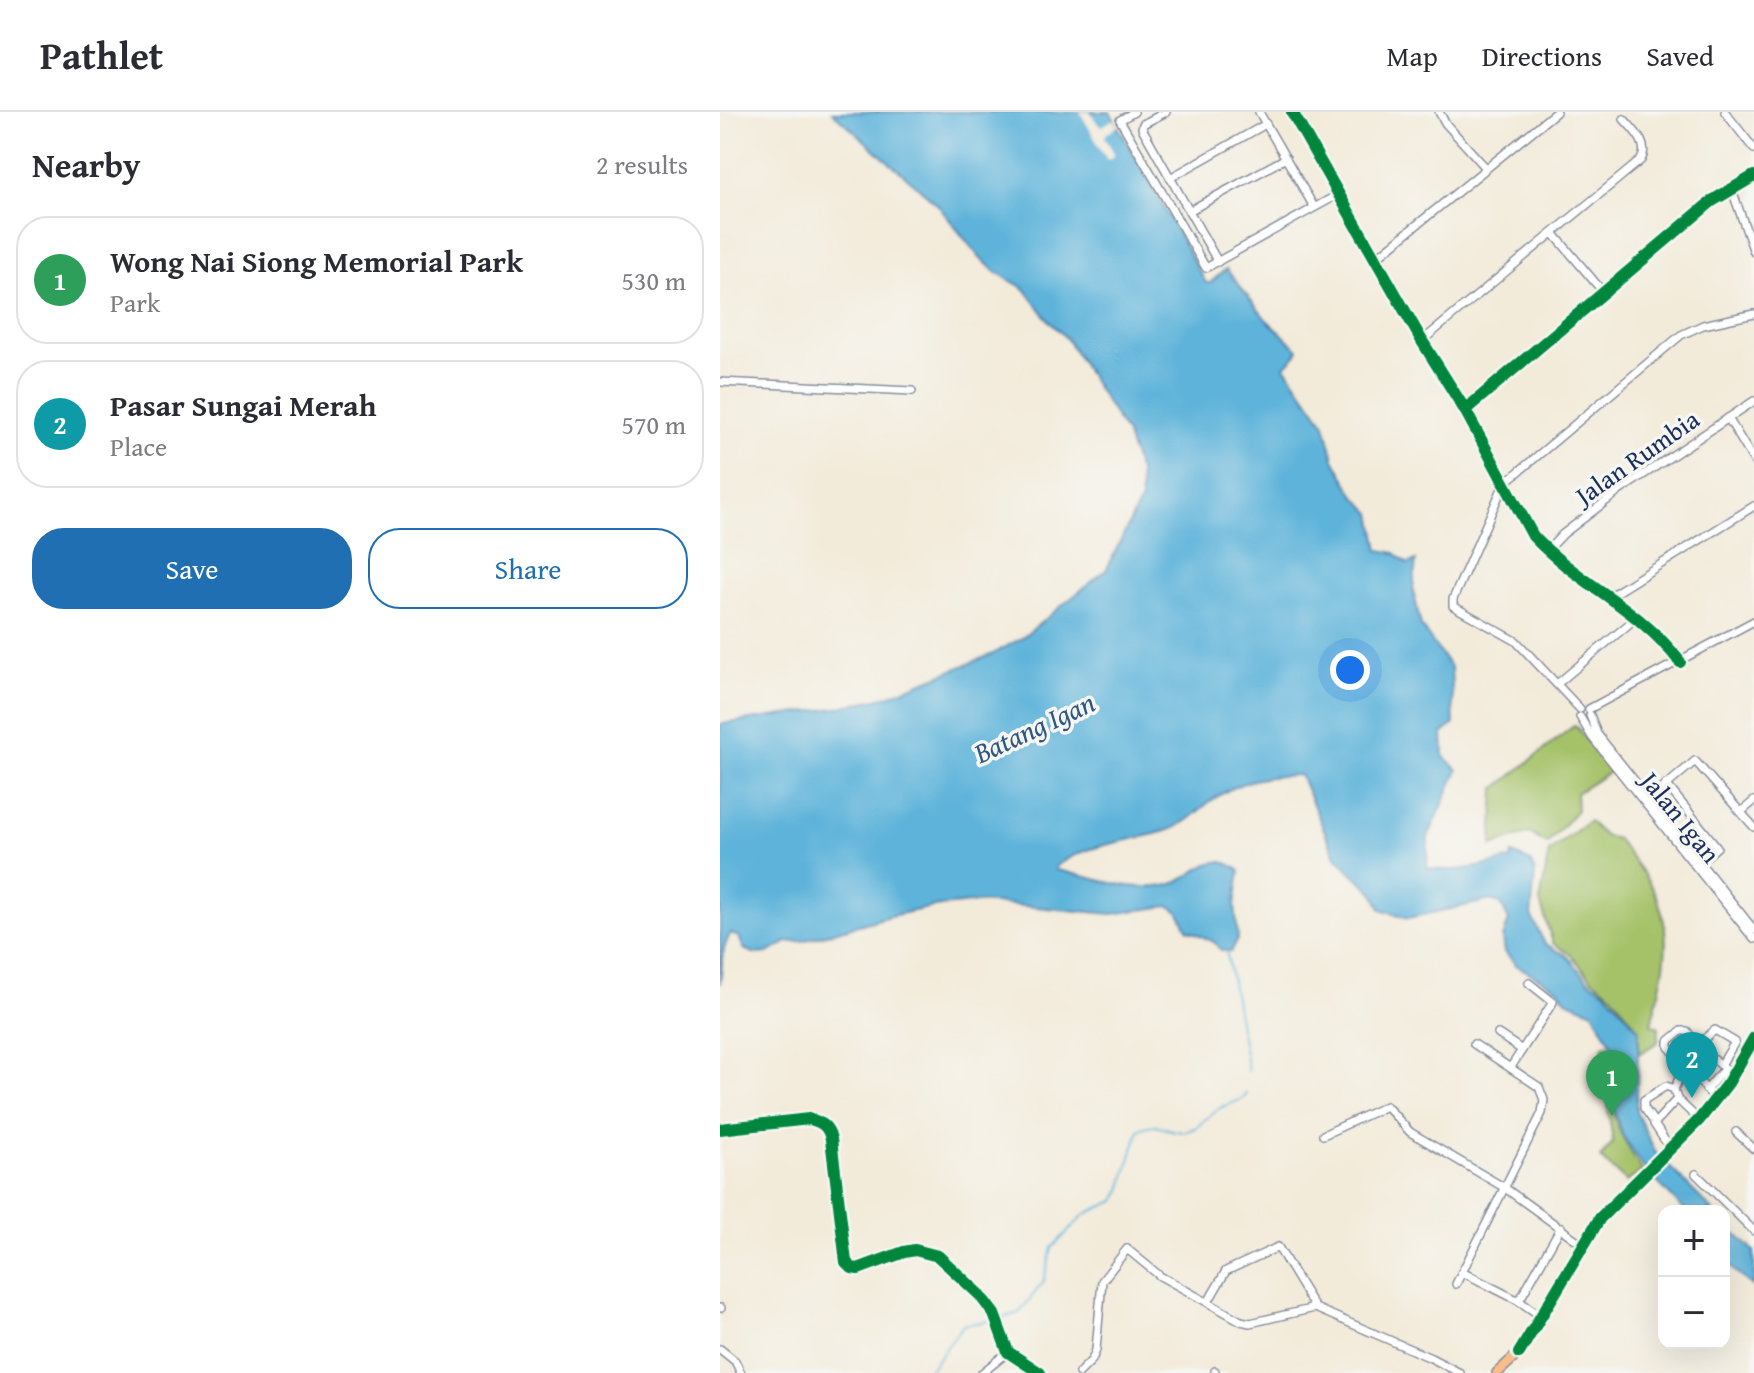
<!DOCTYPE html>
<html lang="en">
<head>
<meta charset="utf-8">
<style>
  body { margin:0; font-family:"Gentium Book Plus",serif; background:#f7f7f7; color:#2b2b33 }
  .controls { position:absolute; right:24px; bottom:24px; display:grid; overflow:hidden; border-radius:16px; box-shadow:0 8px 32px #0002 }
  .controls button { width:72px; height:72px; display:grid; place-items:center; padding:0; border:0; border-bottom:2px solid #e1e1e2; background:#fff; color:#2b2b33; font:40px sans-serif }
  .you { position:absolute; left:630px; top:558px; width:28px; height:28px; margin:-20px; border:6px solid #fff; border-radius:50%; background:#1a73e8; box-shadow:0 0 0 12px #1a73e833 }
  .badge { display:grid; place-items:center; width:52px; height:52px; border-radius:50%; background:#1f6fb2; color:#fff; font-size:26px; font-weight:700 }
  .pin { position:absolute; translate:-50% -66px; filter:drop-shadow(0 2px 4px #0008) }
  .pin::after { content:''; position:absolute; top:42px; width:28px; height:24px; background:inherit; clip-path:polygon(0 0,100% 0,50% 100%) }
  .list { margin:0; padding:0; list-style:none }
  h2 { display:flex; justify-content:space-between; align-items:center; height:104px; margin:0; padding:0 32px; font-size:34px }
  h2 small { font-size:26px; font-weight:400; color:#7c7c81 }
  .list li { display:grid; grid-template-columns:52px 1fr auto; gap:24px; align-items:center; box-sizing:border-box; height:128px; margin:0 16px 16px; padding:0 16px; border:2px solid #e1e1e2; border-radius:32px }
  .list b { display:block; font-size:30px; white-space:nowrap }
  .list p { margin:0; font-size:26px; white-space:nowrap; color:#7c7c81 }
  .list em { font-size:26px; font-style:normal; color:#7c7c81 }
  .actions { display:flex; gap:16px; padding:24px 32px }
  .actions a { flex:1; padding:18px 0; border:2px solid #1f6fb2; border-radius:32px; text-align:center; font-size:28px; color:#1f6fb2 }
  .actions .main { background:#1f6fb2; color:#fff }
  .map { position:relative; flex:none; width:1034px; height:1261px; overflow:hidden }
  header { display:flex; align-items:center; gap:48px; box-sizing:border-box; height:112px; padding:0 40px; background:#fff; border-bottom:2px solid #e1e1e2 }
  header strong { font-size:38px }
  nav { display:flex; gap:44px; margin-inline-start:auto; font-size:28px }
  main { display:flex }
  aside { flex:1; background:#fff }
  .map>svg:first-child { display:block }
  .green { fill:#a6c269; stroke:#607864; stroke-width:2 }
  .water { fill:#5db3da; stroke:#3c719c; stroke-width:2 }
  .pier { fill:#f3ebda }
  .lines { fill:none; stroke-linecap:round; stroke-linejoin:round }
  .stream { stroke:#5db3da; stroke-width:2 }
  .minor-casing { stroke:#878d9c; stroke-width:10 }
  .major-casing { stroke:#878d9c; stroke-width:12 }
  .minor { stroke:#fff; stroke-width:7 }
  .major { stroke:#fabc8b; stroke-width:9 }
  .cycleway-casing { stroke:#f6f6f2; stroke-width:17 }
  .cycleway { stroke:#00873e; stroke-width:12 }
  .labels { text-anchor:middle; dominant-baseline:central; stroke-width:7; stroke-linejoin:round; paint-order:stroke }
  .street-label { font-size:26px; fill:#1b2f5e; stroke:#f6f6f2 }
  .water-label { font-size:28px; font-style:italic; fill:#2f5783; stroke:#f6f6f2 }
</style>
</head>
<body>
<header>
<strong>Pathlet</strong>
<nav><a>Map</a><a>Directions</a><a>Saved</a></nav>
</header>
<main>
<aside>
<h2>Nearby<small>2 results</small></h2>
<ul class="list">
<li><span class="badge" style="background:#2e9e5b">1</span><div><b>Wong Nai Siong Memorial Park</b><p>Park</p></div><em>530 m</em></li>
<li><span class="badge" style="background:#0f9aa8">2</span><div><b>Pasar Sungai Merah</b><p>Place</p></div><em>570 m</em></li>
</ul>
<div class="actions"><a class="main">Save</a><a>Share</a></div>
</aside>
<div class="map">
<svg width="1034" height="1261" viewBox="0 0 1034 1261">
  <rect width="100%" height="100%" fill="#f6f6f2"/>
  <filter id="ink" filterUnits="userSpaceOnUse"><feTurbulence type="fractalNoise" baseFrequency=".0125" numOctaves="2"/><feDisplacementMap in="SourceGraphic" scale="16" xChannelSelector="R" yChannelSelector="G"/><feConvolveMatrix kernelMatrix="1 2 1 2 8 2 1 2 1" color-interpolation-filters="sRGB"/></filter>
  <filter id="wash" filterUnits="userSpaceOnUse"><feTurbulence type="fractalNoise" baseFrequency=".006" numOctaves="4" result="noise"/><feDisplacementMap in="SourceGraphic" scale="32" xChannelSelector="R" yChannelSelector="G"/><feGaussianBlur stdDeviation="1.8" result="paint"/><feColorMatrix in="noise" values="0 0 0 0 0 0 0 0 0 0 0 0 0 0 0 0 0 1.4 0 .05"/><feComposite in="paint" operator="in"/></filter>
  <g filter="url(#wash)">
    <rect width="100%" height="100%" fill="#f3ebda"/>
    <!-- green -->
    <g class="green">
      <polygon points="855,613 891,659 856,681 857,698 827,732 809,721 772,734 775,677"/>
      <path d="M869,709L884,724L897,727C913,749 936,774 942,801C952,838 940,876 931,912L939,915L938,930L919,942V918L892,882L871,866L851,843L833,831L820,790L829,740Z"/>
      <path d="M887,932C909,948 891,978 894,1000C897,1021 912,1041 922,1059L907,1070L880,1046L893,1030L888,996L893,962L892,944L884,942L882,939L883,934Z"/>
    </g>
    <!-- water -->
    <g class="water">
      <path d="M112,0H390L486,171H490L506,157L546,207L578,237L577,242L565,254L605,312L614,347L623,363L635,384L652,401L659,438L675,441L688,452L696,448L693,477L701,514L731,556L734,612L723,621L724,645L738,658L708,725L707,756C734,762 764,754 791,747L792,742L811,750L815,761L811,804L825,832L847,844L868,868L887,880L919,918L916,1000L936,1041L993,1099H965L924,1056L903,1024L894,999L899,959L896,940L873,899L846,888L838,877L796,853L785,840L783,826L789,808L781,792L772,788L688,806L661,797L654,781L616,745L580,663C541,664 519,668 488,691C477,700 465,712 452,717C415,730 367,730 335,755L336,758L346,760C377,767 422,782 452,772C477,764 492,735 520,759L515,793L518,826L511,840L501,838L494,830L467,817L459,800L449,794L392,802L260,790L213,795L170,804L82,829L67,830L48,841L35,842L24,837L19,825L11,822C0,837 3,854 0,872V612L116,596L165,585L273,542L302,526L386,458L421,388L419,360L406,322L346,226L330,210L305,177L276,160L260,146L216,91Z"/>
      <path d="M1004,1111L1034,1139V1175C1003,1151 1004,1150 1004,1111Z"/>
    </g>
    <!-- pier -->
    <polygon class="pier" points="360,0 370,0 378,12 382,14 394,7 398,14 387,21 385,25 395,43 387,48"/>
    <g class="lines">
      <!-- stream -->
      <g class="stream">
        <polyline points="507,842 528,959"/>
        <path d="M279,1207L299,1201L324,1169L332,1136L365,1102L395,1089L401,1078L419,1018C436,1006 449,1023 467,1019C479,1017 487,1004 498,997C507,992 517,991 526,984V980"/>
        <polyline points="207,1261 243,1213 273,1208"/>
      </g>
    </g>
  </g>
  <g filter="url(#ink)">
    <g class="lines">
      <!-- minor casing -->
      <g class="minor-casing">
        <g id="minor">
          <polyline points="414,0 400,8 486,156 619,82"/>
          <polyline points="446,0 423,12 422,16 498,150"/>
          <polyline points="539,0 594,95"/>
          <path d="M572,0L702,229L745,298L813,424C857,471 921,497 960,550"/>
          <polyline points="719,0 726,12 766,56"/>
          <polyline points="1005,0 1034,37"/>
          <polyline points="450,66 546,12"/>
          <polyline points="1012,78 1034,140"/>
          <polyline points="469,99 566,46"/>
          <polyline points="834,122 884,181"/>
          <polyline points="656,146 836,0"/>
          <path d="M702,229L921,48C930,32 914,19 904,7"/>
          <polyline points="0,270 192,279"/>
          <polyline points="745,298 992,89 1034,64"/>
          <polyline points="1008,306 1034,349"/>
          <polyline points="827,439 843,422 902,377 1034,289"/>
          <polyline points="890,484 1034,394"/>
          <polyline points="837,572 916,506"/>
          <polyline points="860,597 796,529 733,494 733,487 784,372 961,223 983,213 1034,202"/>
          <polyline points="869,597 1034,509"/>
          <polyline points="870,603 877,622 1034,818"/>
          <polyline points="860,605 872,625 1034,827"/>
          <polyline points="946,672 997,735 979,751"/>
          <polyline points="929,688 975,649 1034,715"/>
          <polyline points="1021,700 1034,689"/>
          <polyline points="778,922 802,938"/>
          <polyline points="977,933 995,918 1015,930 1001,953"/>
          <polyline points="791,955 833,890 809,871"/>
          <polyline points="986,978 1005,956"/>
          <polyline points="995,987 949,935 949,929 961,919 967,919 977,933 1013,963"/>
          <polyline points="979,1008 957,987 954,977 965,954 983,938"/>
          <polyline points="934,1010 924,996 924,988 946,974 954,977"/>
          <path d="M0,1017L89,1007C102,1010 108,1014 111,1027L126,1150L132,1156L138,1157L184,1140L195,1138L218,1144L259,1182L274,1202L288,1240L320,1261"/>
          <polyline points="1016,1020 1034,1037"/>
          <polyline points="603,1023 666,994 690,1020 785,1076 862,1132"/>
          <polyline points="951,1038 934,1012 957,987"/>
          <polyline points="976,1062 1034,1119"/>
          <polyline points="742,1160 799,1189 821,1204"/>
          <polyline points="736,1172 822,1001 824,988 819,975 754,932"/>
          <polyline points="799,1189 841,1115"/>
          <polyline points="488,1190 506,1159 558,1135 595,1196 711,1246 740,1261"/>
          <polyline points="0,1196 1,1196"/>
          <polyline points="0,1237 15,1249 21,1261"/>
          <polyline points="799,1241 880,1106 979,1008 1008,971 1034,926"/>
          <polyline points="262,1261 288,1240"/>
          <polyline points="359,1261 372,1248 376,1238 382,1169 407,1137 440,1164 521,1209 530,1211 595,1196"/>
          <polyline points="495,1261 495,1259"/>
        </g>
      </g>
      <!-- major casing -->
      <g class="major-casing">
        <polyline id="major" points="777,1261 799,1241"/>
      </g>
      <!-- minor -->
      <use href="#minor" class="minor"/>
      <!-- major -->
      <use href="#major" class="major"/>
      <!-- cycleway casing -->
      <g class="cycleway-casing">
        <g id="cycleway">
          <path d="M572,0L702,229L745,298L813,424C857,471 921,497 960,550"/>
          <polyline points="745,298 992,89 1034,64"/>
          <path d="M0,1017L89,1007C102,1010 108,1014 111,1027L126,1150L132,1156L138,1157L184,1140L195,1138L218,1144L259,1182L274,1202L288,1240L320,1261"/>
          <polyline points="799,1241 880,1106 979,1008 1008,971 1034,926"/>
        </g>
      </g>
      <!-- cycleway -->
      <use href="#cycleway" class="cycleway"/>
    </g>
  </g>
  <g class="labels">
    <!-- street labels -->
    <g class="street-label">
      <text transform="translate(917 345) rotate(-35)">Jalan Rumbia</text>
      <text transform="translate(961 705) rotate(51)">Jalan Igan</text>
    </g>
    <!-- water labels -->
    <g class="water-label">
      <text transform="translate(314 615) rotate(-25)">Batang Igan</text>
    </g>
  </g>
</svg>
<div class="controls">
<button>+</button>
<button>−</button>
</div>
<div class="you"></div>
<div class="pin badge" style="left:892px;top:1004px;background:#2e9e5b">1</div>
<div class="pin badge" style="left:972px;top:986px;background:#0f9aa8">2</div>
</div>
</main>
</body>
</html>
